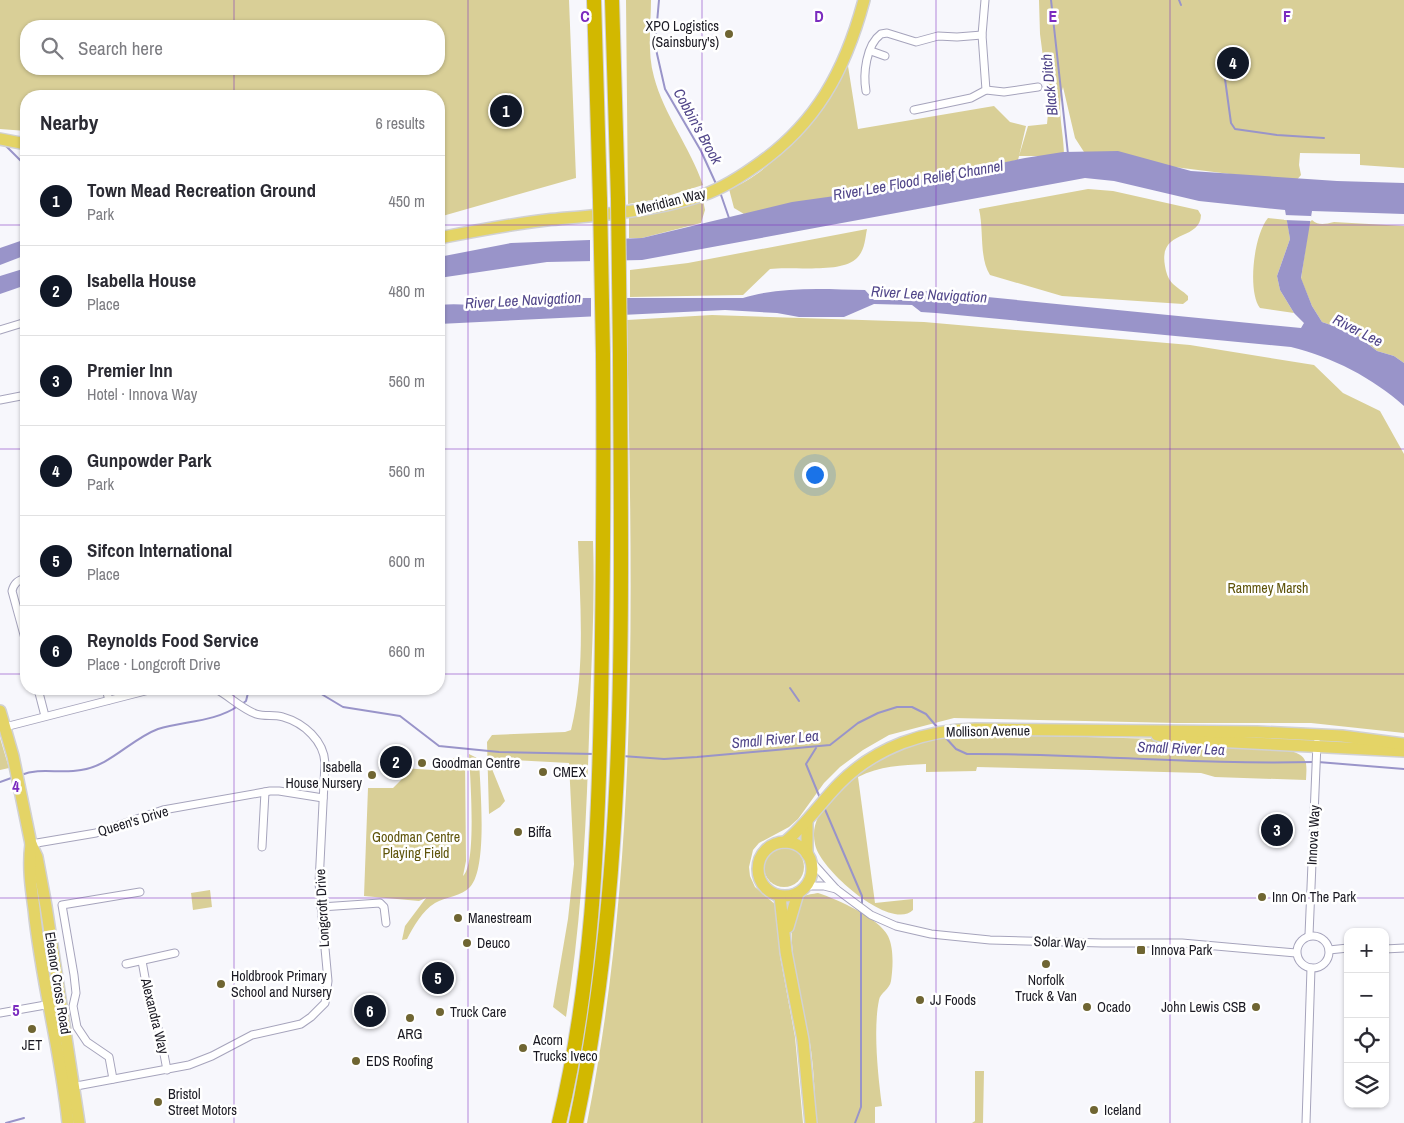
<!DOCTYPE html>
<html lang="en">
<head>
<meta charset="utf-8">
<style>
  body { margin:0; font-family:"Archivo Narrow",sans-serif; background:#f2f2f3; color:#2b2b33 }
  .controls { position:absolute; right:15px; bottom:15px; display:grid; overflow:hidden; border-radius:10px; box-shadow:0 1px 4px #0004 }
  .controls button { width:45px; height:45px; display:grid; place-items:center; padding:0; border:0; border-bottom:1px solid #e1e1e2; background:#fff; color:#2b2b33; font:25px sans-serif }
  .you { position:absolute; left:814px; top:474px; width:18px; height:18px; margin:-12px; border:4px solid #fff; border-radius:50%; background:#1a73e8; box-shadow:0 0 0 8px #1a73e833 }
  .badge { display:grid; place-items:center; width:32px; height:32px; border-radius:50%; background:#111827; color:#fff; font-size:16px; font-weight:700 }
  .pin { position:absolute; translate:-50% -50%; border:2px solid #fff; box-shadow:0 1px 5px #0006 }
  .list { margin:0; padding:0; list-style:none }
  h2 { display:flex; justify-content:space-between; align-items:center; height:65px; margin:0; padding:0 20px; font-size:21px }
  h2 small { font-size:16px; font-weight:400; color:#7c7c81 }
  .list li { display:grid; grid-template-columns:32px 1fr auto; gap:15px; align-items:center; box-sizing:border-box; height:90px; padding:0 20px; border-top:1px solid #e1e1e2 }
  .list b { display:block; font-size:19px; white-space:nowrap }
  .list p { margin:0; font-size:16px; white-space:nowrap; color:#7c7c81 }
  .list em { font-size:16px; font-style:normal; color:#7c7c81 }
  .icon { flex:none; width:28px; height:28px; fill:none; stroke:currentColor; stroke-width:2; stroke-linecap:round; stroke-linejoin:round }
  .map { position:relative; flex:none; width:1404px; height:1123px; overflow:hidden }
  .search { position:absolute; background:#fff; box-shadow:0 1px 4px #0004; left:20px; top:20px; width:425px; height:55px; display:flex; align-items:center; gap:12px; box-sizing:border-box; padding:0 18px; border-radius:20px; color:#7c7c81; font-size:19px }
  .panel { position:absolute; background:#fff; box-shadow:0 1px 4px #0004; left:20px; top:90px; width:425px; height:605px; border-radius:20px }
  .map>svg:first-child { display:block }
  .green { fill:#d9cf97; fill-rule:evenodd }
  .water { fill:#9994c9 }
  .pier { fill:#f7f7fc }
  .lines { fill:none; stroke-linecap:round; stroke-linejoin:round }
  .stream { stroke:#9994c9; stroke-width:2 }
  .minor-casing { stroke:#a6a4bc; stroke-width:9 }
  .primary-casing { stroke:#d1d1d3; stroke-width:14 }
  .motorway-casing { stroke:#d1d1d3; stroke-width:16 }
  .minor { stroke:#fff; stroke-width:7 }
  .primary { stroke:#e4d466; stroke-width:11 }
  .motorway { stroke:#d2b800; stroke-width:14 }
  .motorway-bridge-casing { stroke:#d1d1d3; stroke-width:16; stroke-linecap:butt }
  .motorway-bridge { stroke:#d2b800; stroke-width:14 }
  .grid { fill:none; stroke:#7b2cbf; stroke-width:1; stroke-opacity:0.55 }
  .poi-dot { fill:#6f6532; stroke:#fff; stroke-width:2 }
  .labels { text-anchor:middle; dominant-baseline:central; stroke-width:5; stroke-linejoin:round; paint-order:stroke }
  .poi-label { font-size:14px; fill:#1b1a23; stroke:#fff; text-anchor:start }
  .street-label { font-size:14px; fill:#1b1a23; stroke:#fff }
  .park-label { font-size:14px; fill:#5f540b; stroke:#fff }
  .water-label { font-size:15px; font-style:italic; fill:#504589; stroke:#fff }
  .grid-label { font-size:16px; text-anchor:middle; font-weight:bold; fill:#7b2cbf; stroke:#fff; stroke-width:5; stroke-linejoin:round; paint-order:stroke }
</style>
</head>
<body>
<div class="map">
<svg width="1404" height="1123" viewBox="0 0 1404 1123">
  <rect width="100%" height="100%" fill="#f7f7fc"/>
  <!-- green -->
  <g class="green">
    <path d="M0,0H569L576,178L439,217V96H26V131L0,129ZM26,26H439V69H26Z"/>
    <path d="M626,0H651C651,25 647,52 654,77C664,115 690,147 703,185L658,199L628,204Z"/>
    <path d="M1039,0H1404V168L1360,165V154L1300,153L1299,165L1301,175L1295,182L1166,166L1117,153L1084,152L1075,138L1063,87C1056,109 1064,132 1064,156H1019L1018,160L744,214L734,208L729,189C775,173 823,107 848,66L858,129L994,106L1010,122L1026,126L1019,156L1028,126L1047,124L1049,103L1040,34Z"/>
    <path d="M1088,189L1113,191L1198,210L1201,215C1200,242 1158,228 1165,266C1166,272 1168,279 1173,284C1177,288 1183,291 1188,296V300L1183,304L1062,296L990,275C979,258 984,230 979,209Z"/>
    <polygon points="703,200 705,210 701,223 642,238 629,238 629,217 658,213"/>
    <path d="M1268,218L1287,220L1290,239L1277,276L1280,290L1294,313L1260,308C1247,291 1254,234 1268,218Z"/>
    <path d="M1312,220C1319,226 1325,224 1334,222L1404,226V363L1394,356L1377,351L1354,333L1322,322L1312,306L1301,279L1309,223Z"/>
    <path d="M867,229C865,239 865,250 857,258C842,274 791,266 770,269L743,295L630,297V270L688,263Z"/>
    <path d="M712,315L924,322L1190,345L1314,365L1343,393L1380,411L1404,454V733L1311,723H1177L954,718L889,735L863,750L840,767L824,783L798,819L789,827L759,843L753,850L749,867L750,876L755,887L777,906L780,956L795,1037L803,1123H587C640,859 632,588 627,320Z"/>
    <path d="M578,541H593C595,596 592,650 590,704C587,809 583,913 566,1017L553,1007L568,919L574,864L569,763L494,759L492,769L505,801L500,807L489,814L487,742L492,735L565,732L571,730C586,669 580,603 578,541Z"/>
    <path d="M979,734L1159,739L1288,750C1308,756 1307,761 1306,780L1215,777L1201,773L977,767L976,771L926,772V764C901,765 880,766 858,777L875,903L913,899V910C891,932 819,869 815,844C811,826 819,813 830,799C856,766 896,745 937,737C951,734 965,735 979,734Z"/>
    <polygon points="0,738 9,768 0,770"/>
    <path d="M469,754L479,759C480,787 488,868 470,887C462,896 445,897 435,903C422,911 414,926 407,939L402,940L405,926L426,898L419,901L364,896L368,788H393L402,779V768L433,770L451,758L465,759L466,861L463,876C477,864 470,776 469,754Z"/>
    <circle cx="784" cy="867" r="20"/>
    <polygon points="210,890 212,907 193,910 191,893"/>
    <path d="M818,893C837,899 879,918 888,936C894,948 893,968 891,981C890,989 880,993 879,1000C873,1029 878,1076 882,1106L875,1107V1123H816C815,1096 814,1069 810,1043C805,1012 776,918 803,897C807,894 813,894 818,893Z"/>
    <polygon points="975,1071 984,1071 983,1123 972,1123 975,1121"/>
  </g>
  <!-- water -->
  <g class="water">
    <path d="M1118,151L1191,171L1337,181L1404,183V214L1312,211L1301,278L1312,306L1322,322L1354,333L1377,351L1394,356L1404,363V406C1373,378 1332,357 1291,347L936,313L921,312L912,305L874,304L844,317H799L777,313L725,310L439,324V305C455,303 470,305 486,306C517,307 552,304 583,298H743C781,286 825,289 865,290L874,300H914L926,291L1301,328L1304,323L1294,313L1280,290L1277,276L1290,239L1285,210L1199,201L1114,181L1085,178L642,260L547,262L439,278V257L511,243L642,238L792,202L856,193L1025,158L1063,152Z"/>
    <polygon points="26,239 26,255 0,265 0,248"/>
    <polygon points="26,268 26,285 0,294 0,276"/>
  </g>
  <!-- pier -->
  <g class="pier">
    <polygon points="1284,215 1311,216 1311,221 1284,220"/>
    <polygon points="590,236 626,236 626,263 590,264"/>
    <rect x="591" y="295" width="36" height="23"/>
  </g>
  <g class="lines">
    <!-- stream -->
    <g class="stream">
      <polyline points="659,0 655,45 665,89 701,151 717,186"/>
      <polyline points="1051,0 1068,154"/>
      <polyline points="1179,0 1181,5"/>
      <polyline points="1225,79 1231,123 1235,129 1277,135 1324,138"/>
      <polyline points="4,144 26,166"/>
      <polyline points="720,192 729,218"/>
      <polyline points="790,688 799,701"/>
      <polyline points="313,689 343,707 400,716 439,746 499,752 595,754"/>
      <polyline points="242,704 246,701 249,689"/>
      <path d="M945,737L956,749L967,754C1083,753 1198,765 1313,762"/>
      <polyline points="816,748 806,764 820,798"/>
      <polyline points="622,756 664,759 697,757 830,745 858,723 878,713 897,707 912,707 926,714 937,727"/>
      <polyline points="1318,762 1404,769"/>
      <path d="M21,775C40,767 60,774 81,770C110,766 131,739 158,729C184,721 215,722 238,706"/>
      <polyline points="0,782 14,777"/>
      <polyline points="824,807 862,896 862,904"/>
      <polyline points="6,1123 24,1118"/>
      <polyline points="855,1123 861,1107 861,911"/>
    </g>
    <!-- minor casing -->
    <g class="minor-casing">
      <g id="minor">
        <polyline points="871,51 885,56"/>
        <polyline points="986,90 1004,92 1038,87"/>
        <path d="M866,91C863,74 866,45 881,34L887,33L916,42L938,36L957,37L982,35"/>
        <polyline points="914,110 971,98 986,90 982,35 985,0"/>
        <polyline points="23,323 26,333"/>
        <polyline points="0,330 26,322"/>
        <polyline points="0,400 26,395"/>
        <path d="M26,578C18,580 14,583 12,591L26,642"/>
        <polyline points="38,689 45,716"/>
        <polyline points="106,689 109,700"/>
        <polyline points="5,727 153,689"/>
        <polyline points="31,844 96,833 163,810 270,791 279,791 323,798"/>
        <polyline points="262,847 265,792"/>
        <polyline points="810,860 836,889 871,915 896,926 931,934 990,940 1102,943 1182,943 1296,953"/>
        <polyline points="806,886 824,886 836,889"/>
        <polyline points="321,907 380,903 384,907 386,923"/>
        <polyline points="1309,935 1317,743"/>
        <circle cx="1313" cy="952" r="16"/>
        <polyline points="1385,949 1404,948"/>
        <polyline points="1329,950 1348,948"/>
        <polyline points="142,961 152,1016 160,1033 167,1070"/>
        <polyline points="126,964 175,953"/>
        <polyline points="0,1013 51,1004"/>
        <polyline points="113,1079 109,1057 87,1042 77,1027 73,1006 76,993 74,975 62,905 140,892"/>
        <path d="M71,1087L189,1065L212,1056L252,1035L301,1024L311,1017L325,1003L328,981L319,883L325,763C324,741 304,723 283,717C274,714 265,717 256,714C242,709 229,696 216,689"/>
        <polyline points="1306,1123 1311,968"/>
      </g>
    </g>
    <!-- primary casing -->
    <g class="primary-casing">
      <g id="primary">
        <polyline points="0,139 26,144"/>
        <path d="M439,238C475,231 511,224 547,220C598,215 648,212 697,197C718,191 737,179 754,167C816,125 845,71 864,0"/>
        <polyline points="0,711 13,756 31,844 37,857 46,906 79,1123"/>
        <polyline points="1157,735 1174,739 1404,751"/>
        <polyline points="807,822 807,854"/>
        <circle cx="785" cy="869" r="27"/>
        <path d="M785,842C806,825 821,802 840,783C876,747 925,730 975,729L1257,732L1342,736L1404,744"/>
        <path d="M31,844C28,866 31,887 34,909C41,981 61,1051 68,1123"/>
        <polyline points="780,896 786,952 803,1040 811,1123"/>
        <polyline points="788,927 798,893"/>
      </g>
    </g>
    <!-- motorway casing -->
    <g class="motorway-casing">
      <g id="motorway">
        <polyline points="594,0 600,200"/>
        <polyline points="612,0 618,199"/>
        <path d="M559,1123C592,985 598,844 601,703C603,587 604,470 603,354"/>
        <path d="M576,1123C629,871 621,610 620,354"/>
      </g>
    </g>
    <!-- minor -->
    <use href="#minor" class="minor"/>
    <!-- primary -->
    <use href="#primary" class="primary"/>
    <!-- motorway -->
    <use href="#motorway" class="motorway"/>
    <!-- motorway-bridge casing -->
    <g class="motorway-bridge-casing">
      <g id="motorway-bridge">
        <polyline points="618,199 620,354"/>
        <polyline points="600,200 603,354"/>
      </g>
    </g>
    <!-- motorway-bridge -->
    <use href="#motorway-bridge" class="motorway-bridge"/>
  </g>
  <!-- grid -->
  <path class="grid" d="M234,0V26M468,0V1123M702,0V1123M936,0V1123M1170,0V1123M234,69V96M0,225H26M439,225H1404M0,449H26M439,449H1404M0,674H26M439,674H1404M234,689V1123M0,898H1404"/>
  <!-- markers -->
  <g class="poi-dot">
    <circle cx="729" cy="34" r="5"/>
    <circle cx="422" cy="763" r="5"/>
    <circle cx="543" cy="772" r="5"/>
    <circle cx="372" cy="775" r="5"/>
    <circle cx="518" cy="832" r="5"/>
    <circle cx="1262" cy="897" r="5"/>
    <circle cx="458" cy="918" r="5"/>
    <circle cx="467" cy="943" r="5"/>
    <rect x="1136" y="945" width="10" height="10" rx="2.5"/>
    <circle cx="1046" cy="964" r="5"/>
    <circle cx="221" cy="984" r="5"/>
    <circle cx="920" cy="1000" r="5"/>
    <circle cx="1087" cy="1007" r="5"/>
    <circle cx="1256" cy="1007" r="5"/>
    <circle cx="440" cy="1012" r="5"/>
    <circle cx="410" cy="1018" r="5"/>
    <circle cx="32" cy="1029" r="5"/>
    <circle cx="523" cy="1048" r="5"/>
    <circle cx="356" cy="1061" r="5"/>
    <circle cx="158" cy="1102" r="5"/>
    <circle cx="1094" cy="1110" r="5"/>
  </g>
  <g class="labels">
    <!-- poi labels -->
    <g class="poi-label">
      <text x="719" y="26" text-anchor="end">XPO Logistics<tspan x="719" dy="16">(Sainsbury's)</tspan></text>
      <text x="432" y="763">Goodman Centre</text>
      <text x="362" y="767" text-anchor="end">Isabella<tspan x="362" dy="16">House Nursery</tspan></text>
      <text x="553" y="772">CMEX</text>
      <text x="528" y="832">Biffa</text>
      <text x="1272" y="897">Inn On The Park</text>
      <text x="468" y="918">Manestream</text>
      <text x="477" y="943">Deuco</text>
      <text x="1151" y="950">Innova Park</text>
      <text x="231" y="976">Holdbrook Primary<tspan x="231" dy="16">School and Nursery</tspan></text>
      <text x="1046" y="980" text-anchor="middle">Norfolk<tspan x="1046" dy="16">Truck &amp; Van</tspan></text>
      <text x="930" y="1000">JJ Foods</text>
      <text x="1097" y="1007">Ocado</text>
      <text x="1246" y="1007" text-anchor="end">John Lewis CSB</text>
      <text x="450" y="1012">Truck Care</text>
      <text x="410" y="1034" text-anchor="middle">ARG</text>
      <text x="533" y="1040">Acorn<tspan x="533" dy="16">Trucks Iveco</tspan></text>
      <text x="32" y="1045" text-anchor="middle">JET</text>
      <text x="366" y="1061">EDS Roofing</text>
      <text x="168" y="1094">Bristol<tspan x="168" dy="16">Street Motors</tspan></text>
      <text x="1104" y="1110">Iceland</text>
    </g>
    <!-- street labels -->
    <g class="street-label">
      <text transform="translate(671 201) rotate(-14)">Meridian Way</text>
      <text transform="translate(988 731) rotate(-1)">Mollison Avenue</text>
      <text transform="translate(133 821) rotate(-17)">Queen's Drive</text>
      <text transform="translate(1313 835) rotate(-87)">Innova Way</text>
      <text transform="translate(322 908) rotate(-93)">Longcroft Drive</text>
      <text transform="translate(1060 942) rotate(2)">Solar Way</text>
      <text transform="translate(58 983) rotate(81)">Eleanor Cross Road</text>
      <text transform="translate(155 1016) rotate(76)">Alexandra Way</text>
    </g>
    <!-- park labels -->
    <g class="park-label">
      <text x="1268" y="588">Rammey Marsh</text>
      <text x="416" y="837">Goodman Centre<tspan x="416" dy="16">Playing Field</tspan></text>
    </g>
    <!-- water labels -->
    <g class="water-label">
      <text transform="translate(1049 85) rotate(-96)">Black Ditch</text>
      <text transform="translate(698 126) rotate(61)">Cobbin's Brook</text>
      <text transform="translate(918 180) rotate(-10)">River Lee Flood Relief Channel</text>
      <text transform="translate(929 294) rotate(3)">River Lee Navigation</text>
      <text transform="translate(523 300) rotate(-3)">River Lee Navigation</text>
      <text transform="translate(1358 330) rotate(27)">River Lee</text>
      <text transform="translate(775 739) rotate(-5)">Small River Lea</text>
      <text transform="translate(1181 748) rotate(2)">Small River Lea</text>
    </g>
  </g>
  <g class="grid-label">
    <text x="585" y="22">C</text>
    <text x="819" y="22">D</text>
    <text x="1053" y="22">E</text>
    <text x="1287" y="22">F</text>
    <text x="16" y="792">4</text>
    <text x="16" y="1016">5</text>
  </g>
</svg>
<div class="controls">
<button>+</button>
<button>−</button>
<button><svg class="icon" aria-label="locate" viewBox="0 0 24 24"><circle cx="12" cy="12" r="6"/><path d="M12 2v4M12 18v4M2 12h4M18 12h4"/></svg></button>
<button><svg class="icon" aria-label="layers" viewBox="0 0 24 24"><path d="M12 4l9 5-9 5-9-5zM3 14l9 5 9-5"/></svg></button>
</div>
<div class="you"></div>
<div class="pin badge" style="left:506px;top:111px">1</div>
<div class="pin badge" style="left:396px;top:762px">2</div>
<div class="pin badge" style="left:1277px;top:830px">3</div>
<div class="pin badge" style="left:1233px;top:63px">4</div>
<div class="pin badge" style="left:438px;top:978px">5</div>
<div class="pin badge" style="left:370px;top:1011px">6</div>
<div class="search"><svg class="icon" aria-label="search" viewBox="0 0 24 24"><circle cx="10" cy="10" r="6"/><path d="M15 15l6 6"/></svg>Search here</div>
<section class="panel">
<h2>Nearby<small>6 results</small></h2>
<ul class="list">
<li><span class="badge">1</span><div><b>Town Mead Recreation Ground</b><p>Park</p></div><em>450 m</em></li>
<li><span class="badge">2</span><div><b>Isabella House</b><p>Place</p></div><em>480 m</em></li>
<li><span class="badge">3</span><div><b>Premier Inn</b><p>Hotel · Innova Way</p></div><em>560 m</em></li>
<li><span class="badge">4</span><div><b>Gunpowder Park</b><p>Park</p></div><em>560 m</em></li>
<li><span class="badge">5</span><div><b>Sifcon International</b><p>Place</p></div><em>600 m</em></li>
<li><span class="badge">6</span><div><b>Reynolds Food Service</b><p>Place · Longcroft Drive</p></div><em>660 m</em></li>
</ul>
</section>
</div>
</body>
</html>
